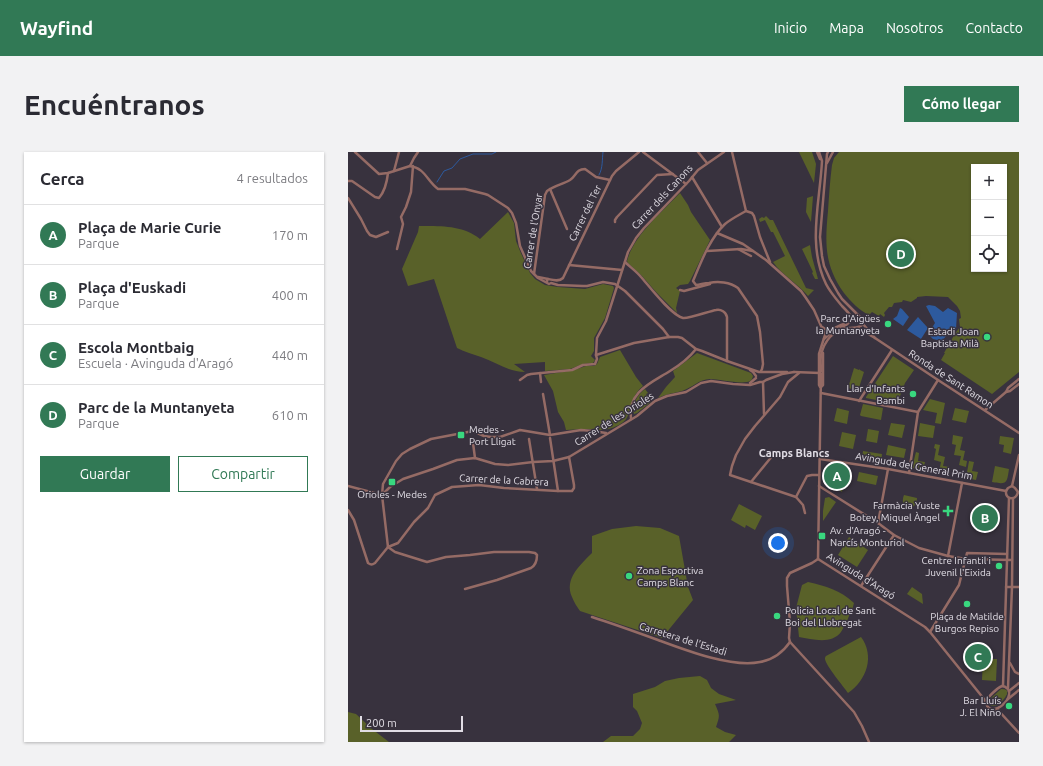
<!DOCTYPE html>
<html lang="es">
<head>
<meta charset="utf-8">
<style>
  body { margin:0; font-family:Ubuntu,sans-serif; background:#f2f2f3; color:#2b2b33 }
  .controls { position:absolute; right:12px; top:12px; display:grid; overflow:hidden; border-radius:0px; box-shadow:0 1px 3px #0004 }
  .controls button { width:36px; height:36px; display:grid; place-items:center; padding:0; border:0; border-bottom:1px solid #e1e1e2; background:#fff; color:#2b2b33; font:20px sans-serif }
  .scale { position:absolute; left:12px; bottom:10px; width:103px; box-sizing:border-box; padding-left:4px; border:2px solid #e1dde5; border-top:0; font-size:11px; line-height:14px; white-space:nowrap; color:#e1dde5; -webkit-text-stroke:3px #38323e; paint-order:stroke }
  .you { position:absolute; left:430px; top:391px; width:14px; height:14px; margin:-10px; border:3px solid #fff; border-radius:50%; background:#1a73e8; box-shadow:0 0 0 6px #1a73e833 }
  .badge { display:grid; place-items:center; width:26px; height:26px; border-radius:50%; background:#317955; color:#fff; font-size:13px; font-weight:700 }
  .pin { position:absolute; translate:-50% -50%; border:2px solid #fff; box-shadow:0 1px 4px #0006 }
  .list { margin:0; padding:0; list-style:none }
  h2 { display:flex; justify-content:space-between; align-items:center; height:52px; margin:0; padding:0 16px; font-size:17px }
  h2 small { font-size:13px; font-weight:400; color:#7c7c81 }
  .list li { display:grid; grid-template-columns:26px 1fr auto; gap:12px; align-items:center; box-sizing:border-box; height:60px; padding:0 16px; border-top:1px solid #e1e1e2 }
  .list b { display:block; font-size:15px; white-space:nowrap }
  .list p { margin:0; font-size:13px; white-space:nowrap; color:#7c7c81 }
  .list em { font-size:13px; font-style:normal; color:#7c7c81 }
  .actions { display:flex; gap:8px; padding:12px 16px }
  .actions a { flex:1; padding:9px 0; border:1px solid #317955; border-radius:0px; text-align:center; font-size:14px; color:#317955 }
  .actions .main { background:#317955; color:#fff }
  .icon { flex:none; width:22px; height:22px; fill:none; stroke:currentColor; stroke-width:2; stroke-linecap:round; stroke-linejoin:round }
  .map { position:relative; flex:none; width:671px; height:590px; overflow:hidden; border-radius:0px }
  header { display:flex; align-items:center; gap:24px; box-sizing:border-box; height:56px; padding:0 20px; background:#317955; color:#fff }
  header strong { font-size:19px }
  nav { display:flex; gap:22px; margin-inline-start:auto; font-size:14px }
  .intro { display:flex; align-items:center; justify-content:space-between; box-sizing:border-box; height:96px; padding:0 24px }
  h1 { margin:0; font-size:28px }
  .button { padding:10px 18px; border-radius:0px; background:#317955; color:#fff; font-size:14px; font-weight:700 }
  main { display:flex; gap:24px; padding:0 24px }
  aside { flex:1; background:#fff; border-radius:0px; box-shadow:0 1px 3px #0004 }
  .map>svg:first-child { display:block }
  .green { fill:#596129; fill-rule:evenodd }
  .water { fill:#2d5a9e }
  .lines { fill:none; stroke-linecap:round; stroke-linejoin:round }
  .stream { stroke:#2d5a9e; stroke-width:1 }
  .street { stroke:#956b65; stroke-width:2.5 }
  .poi-dot { fill:#39d87f; stroke:#38323e; stroke-width:1.5 }
  .labels { text-anchor:middle; dominant-baseline:central; stroke-width:3; stroke-linejoin:round; paint-order:stroke }
  .street-label { font-size:10px; fill:#e1dde5; stroke:#38323e }
  .poi-label { font-size:10px; fill:#e1dde5; stroke:#38323e; text-anchor:end }
  .neighbourhood-label { font-size:11px; font-weight:bold; fill:#e1dde5; stroke:#38323e }
</style>
</head>
<body>
<header>
<strong>Wayfind</strong>
<nav><a>Inicio</a><a>Mapa</a><a>Nosotros</a><a>Contacto</a></nav>
</header>
<div class="intro"><h1>Encuéntranos</h1><a class="button">Cómo llegar</a></div>
<main>
<aside>
<h2>Cerca<small>4 resultados</small></h2>
<ul class="list">
<li><span class="badge">A</span><div><b>Plaça de Marie Curie</b><p>Parque</p></div><em>170 m</em></li>
<li><span class="badge">B</span><div><b>Plaça d'Euskadi</b><p>Parque</p></div><em>400 m</em></li>
<li><span class="badge">C</span><div><b>Escola Montbaig</b><p>Escuela · Avinguda d'Aragó</p></div><em>440 m</em></li>
<li><span class="badge">D</span><div><b>Parc de la Muntanyeta</b><p>Parque</p></div><em>610 m</em></li>
</ul>
<div class="actions"><a class="main">Guardar</a><a>Compartir</a></div>
</aside>
<div class="map">
<svg width="671" height="590" viewBox="0 0 671 590">
  <rect width="100%" height="100%" fill="#38323e"/>
  <!-- green -->
  <g class="green">
    <polygon points="451,0 464,0 468,12 466,31"/>
    <path d="M491,0H671V220L644,242L593,208L597,201H596L601,192L602,189H603L606,183L612,175L611,167L613,166L612,159L609,154L600,145L578,144L569,145V146L563,150L555,148L554,150L546,151L544,155H541L536,161L537,163L536,165L532,162L531,164L524,160L521,163C511,158 503,150 496,141C476,113 477,91 480,59C481,44 482,28 484,13L486,6ZM626,15H656V117H626Z"/>
    <path d="M332,41L340,53L343,60L362,88L342,129L340,132L332,133L328,136L332,139L328,156L329,161L308,140L294,124L280,111L279,109C286,83 314,60 332,41Z"/>
    <polygon points="465,44 463,70 458,60 459,46"/>
    <path d="M160,60L166,71L168,89L172,99L182,121L187,127L197,133L210,135L237,137L255,132L265,134L266,136L257,166L246,186V199L243,204L247,208L245,211L235,212L222,217L197,219V210L166,212L177,220C160,220 148,210 133,205C125,202 117,200 109,196L86,127L60,134L54,117L70,80L71,74C92,74 115,73 132,87Z"/>
    <path d="M418,64L422,68H425L458,136L466,138L460,144C449,131 434,123 425,110L437,104L425,80H423L417,68L412,70L411,67L414,65L416,66Z"/>
    <polygon points="462,93 464,105 470,127 467,127 464,121 465,120 454,97"/>
    <path d="M272,198L288,225L295,234C286,241 284,250 281,261C279,267 276,270 271,273C255,281 250,277 234,277C229,277 223,278 218,278L216,270L210,260L205,239L196,223L226,218L238,214H246L249,212L252,205Z"/>
    <path d="M349,201L403,221L405,224C404,227 404,228 402,229C394,233 371,227 362,227C351,227 344,236 334,239C326,241 318,242 310,246L318,235L327,225L325,219Z"/>
    <polygon points="545,204 566,218 557,231 549,252 518,246 518,245"/>
    <polygon points="506,216 511,218 511,217 512,218 516,220 510,239 505,238 504,239 504,237 500,236"/>
    <path d="M297,237L300,241L298,242L303,250L289,261L286,262C283,253 290,242 297,237Z"/>
    <polygon points="582,247 597,251 593,272 587,271 589,261 575,258"/>
    <polygon points="515,252 535,256 533,268 513,264 512,263"/>
    <polygon points="489,256 501,259 499,272 486,269"/>
    <polygon points="607,256 621,259 618,271 604,268"/>
    <polygon points="543,271 557,273 554,286 540,283"/>
    <polygon points="572,271 587,274 585,286 570,284"/>
    <polygon points="520,277 531,279 529,291 518,289"/>
    <polygon points="494,280 508,283 505,297 491,294"/>
    <polygon points="605,283 615,285 612,298 617,299 615,308 619,309 618,315 611,313 613,304 606,303 608,293 604,292"/>
    <polygon points="652,284 666,286 663,302 655,300 656,293 651,292"/>
    <polygon points="587,292 592,293 590,303 597,305 595,314 602,315 601,322 591,320 593,310 586,308 588,297 586,296"/>
    <polygon points="540,293 558,297 556,306 538,303"/>
    <polygon points="515,299 534,302 533,310 514,306"/>
    <polygon points="568,300 571,301 570,309 577,310 575,318 564,316"/>
    <polygon points="621,309 626,310 624,319 630,320 628,328 618,326"/>
    <polygon points="481,313 498,317 494,340 480,331"/>
    <path d="M647,314L661,317C659,331 659,333 644,330Z"/>
    <polygon points="511,320 530,324 528,333 509,329"/>
    <path d="M556,343L569,346C569,361 550,357 556,343Z"/>
    <polygon points="481,345 488,350 475,369 475,359 477,346"/>
    <polygon points="391,352 414,364 407,378 398,373 397,376 383,368"/>
    <polygon points="635,352 641,352 640,370 639,372 639,378 634,378 633,370 634,369"/>
    <path d="M288,374L312,376L331,384L340,435L345,448L314,486L232,459C229,455 226,450 224,445C216,427 232,413 244,401V384L264,377Z"/>
    <polygon points="501,385 520,398 509,415 490,403"/>
    <path d="M460,430C478,434 492,438 506,451C505,457 501,463 499,469C497,472 495,477 493,480C483,493 464,487 451,485L448,456L454,433Z"/>
    <polygon points="564,435 574,442 575,452 559,442"/>
    <path d="M513,485C527,504 519,528 500,541C496,535 478,514 477,507C477,506 477,505 478,504Z"/>
    <polygon points="635,507 649,507 648,529 634,528"/>
    <path d="M352,524L359,528L363,536L371,542L388,548L367,552C372,563 372,564 368,575L377,580L388,583L381,590H255L263,584H285L292,577L294,571L289,559L285,555V542L307,535L317,529L331,526Z"/>
    <path d="M653,537C668,536 652,553 647,554C646,554 645,554 643,554L641,551L642,547Z"/>
    <polygon points="0,560 8,562 24,577 41,590 0,590"/>
  </g>
  <!-- water -->
  <g class="water">
    <polygon points="581,153 587,154 595,160 600,156 609,161 608,177 598,184 594,189 585,187 580,182 587,171 578,154"/>
    <polygon points="552,156 554,157 561,165 555,174 545,167 549,164"/>
    <polygon points="570,165 580,176 573,187 559,178"/>
  </g>
  <g class="lines">
    <!-- stream -->
    <g class="stream">
      <path d="M251,23C255,16 254,8 255,0"/>
      <polyline points="89,30 96,19 104,16 112,7 125,2 144,2 148,0"/>
    </g>
    <!-- street -->
    <g class="street">
      <path d="M7,0L31,22L40,21L62,14C77,16 79,29 90,37H117L137,42L140,43L160,56L164,61L168,71L172,94L183,119L190,126L201,132L203,131L210,133L235,134H239L255,130L267,132L277,139L315,177L321,185"/>
      <polyline points="295,0 338,32"/>
      <polyline points="350,0 359,11"/>
      <polyline points="384,0 398,59 404,61 406,64 412,85 422,110"/>
      <polyline points="469,0 472,7"/>
      <path d="M471,0L474,9C472,50 459,93 478,132C482,140 489,148 494,154C498,158 502,162 504,166"/>
      <polyline points="480,0 479,2 472,85 474,104 476,114 482,127 490,141 494,147 514,167 515,172 527,186"/>
      <polyline points="479,11 485,0"/>
      <polyline points="62,14 66,6 70,0"/>
      <polyline points="46,19 51,0"/>
      <polyline points="344,25 374,75"/>
      <path d="M0,29H4L27,45L31,46C37,39 39,30 40,21"/>
      <polyline points="202,37 219,77"/>
      <polyline points="0,46 13,67 19,79 22,83 28,85 40,80"/>
      <path d="M398,59C391,63 383,67 377,72C362,86 353,110 345,129L348,133C352,133 356,131 361,131C370,129 382,130 390,136L409,164L412,180L415,212L414,217L413,219"/>
      <polyline points="267,70 267,68 269,65 309,23 325,22"/>
      <polyline points="369,81 395,92 418,108 453,139 458,146 466,158 477,183 471,202 471,233 472,235"/>
      <polyline points="49,97 55,72 53,65 58,55 63,40 65,14"/>
      <polyline points="390,97 403,104"/>
      <polyline points="359,99 393,97 405,99"/>
      <path d="M277,110C282,115 288,119 293,125C301,134 323,163 335,166C340,167 362,159 368,158C373,157 378,160 379,165V209"/>
      <polyline points="221,113 274,118"/>
      <path d="M186,122L197,43L199,39C206,34 215,32 222,28C228,24 228,17 237,17L248,25L262,28"/>
      <polyline points="190,125 200,127"/>
      <path d="M199,130V128L200,127C205,128 211,130 215,126L264,24L268,19L291,0"/>
      <polyline points="332,138 336,139 362,132"/>
      <path d="M474,175C481,182 488,174 496,172"/>
      <polyline points="510,176 527,186 590,228 671,281"/>
      <polyline points="476,187 487,177 498,173 503,169"/>
      <polyline points="248,203 286,191 321,185 330,185 334,186 348,197 354,199 379,209 411,220 439,220"/>
      <polyline points="402,218 405,220 408,224"/>
      <polyline points="446,220 472,221"/>
      <polyline points="192,221 193,230"/>
      <polyline points="451,221 440,230 432,245 407,274 397,287 388,303 384,314 382,323 448,345 455,353 457,361"/>
      <polyline points="172,228 179,223 183,222 224,218 235,213 247,212 249,207 248,203 249,186 258,169 280,100 288,86 296,76 341,29 350,18 376,0"/>
      <polyline points="415,230 416,262"/>
      <polyline points="402,231 408,226"/>
      <polyline points="473,235 475,233 475,201"/>
      <polyline points="658,240 660,236 671,227"/>
      <polyline points="473,241 570,260"/>
      <polyline points="195,242 202,283"/>
      <polyline points="511,249 544,198"/>
      <polyline points="637,258 658,240 662,239 671,232"/>
      <path d="M283,267C279,240 303,231 322,219C332,213 341,206 348,197"/>
      <polyline points="202,286 210,339"/>
      <polyline points="181,287 189,337"/>
      <polyline points="125,291 127,306"/>
      <polyline points="472,307 540,317 658,339"/>
      <polyline points="561,321 570,260 590,228"/>
      <polyline points="403,330 425,303"/>
      <polyline points="0,334 34,343"/>
      <polyline points="471,334 530,371 546,383 571,396 600,404 618,407 664,408"/>
      <polyline points="664,334 671,303"/>
      <polyline points="664,334 667,336 670,340"/>
      <path d="M658,339C657,348 668,349 670,340"/>
      <polyline points="658,339 660,336 664,334"/>
      <polyline points="34,343 42,335 55,327 85,317 109,308 127,306 147,312 160,313 185,310 205,309 221,305 289,264 307,249 319,244 338,240 353,231 363,229 385,232 402,233 412,230 415,230 418,228 434,222 446,220"/>
      <polyline points="448,345 459,324 464,323 471,323"/>
      <path d="M0,358L6,368L20,411C23,413 24,413 27,411L40,395L50,391L66,370L80,356L87,343L104,335L131,333L156,336L210,339H224L226,336V333L221,305"/>
      <polyline points="530,371 540,317"/>
      <polyline points="40,395 34,343 35,332 48,309 54,302 62,297 83,287 125,279 136,284 143,285 152,285 172,278 202,283 233,278 245,279 258,281"/>
      <path d="M40,395L47,400L79,410L98,405L122,403L146,400H181L187,401L189,403C189,408 188,413 183,416L149,428L117,437"/>
      <polyline points="600,404 614,331"/>
      <path d="M470,407L577,475L582,480L636,547C638,550 638,554 641,556C648,561 660,550 661,543C662,540 661,539 660,537C658,535 657,534 654,534C649,536 640,545 638,549"/>
      <path d="M470,407L473,222L472,221L473,219C473,214 472,208 473,203C476,190 485,177 500,176C506,175 511,177 515,172"/>
      <polyline points="470,407 464,411 442,421 439,426 439,434 442,471 441,486 442,490 506,560 514,574 521,590"/>
      <polyline points="513,434 546,383"/>
      <polyline points="658,435 671,435"/>
      <path d="M244,465C266,472 288,480 310,488C337,498 384,516 412,510C424,508 435,500 442,490"/>
      <polyline points="582,480 611,433 619,401 659,402"/>
      <polyline points="662,511 667,520 671,522"/>
      <polyline points="655,534 661,346"/>
      <polyline points="660,536 664,435 665,347"/>
      <polyline points="661,539 671,531"/>
      <polyline points="660,547 671,538"/>
      <polyline points="649,557 671,581"/>
    </g>
  </g>
  <!-- markers -->
  <g class="poi-dot">
    <circle cx="540" cy="172" r="4"/>
    <circle cx="639" cy="185" r="4"/>
    <circle cx="565" cy="242" r="4"/>
    <rect x="109" y="279" width="8" height="8" rx="2"/>
    <rect x="40" y="326" width="8" height="8" rx="2"/>
    <path d="M598 353h4v4h4v4h-4v4h-4v-4h-4v-4h4z"/>
    <rect x="470" y="380" width="8" height="8" rx="2"/>
    <circle cx="651" cy="414" r="4"/>
    <circle cx="281" cy="424" r="4"/>
    <circle cx="619" cy="452" r="4"/>
    <circle cx="429" cy="464" r="4"/>
    <circle cx="661" cy="554" r="4"/>
  </g>
  <g class="labels">
    <!-- street labels -->
    <g class="street-label">
      <text transform="translate(314 45) rotate(-47)">Carrer dels Canons</text>
      <text transform="translate(237 61) rotate(-64)">Carrer del Ter</text>
      <text transform="translate(185 79) rotate(-81)">Carrer de l'Onyar</text>
      <text transform="translate(603 227) rotate(33)">Ronda de Sant Ramon</text>
      <text transform="translate(266 267) rotate(-32)">Carrer de les Orioles</text>
      <text transform="translate(566 314) rotate(10)">Avinguda del General Prim</text>
      <text transform="translate(156 328) rotate(3)">Carrer de la Cabrera</text>
      <text transform="translate(513 424) rotate(32)">Avinguda d'Aragó</text>
      <text transform="translate(335 487) rotate(17)">Carretera de l'Estadi</text>
    </g>
    <!-- poi labels -->
    <g class="poi-label">
      <text x="532" y="166">Parc d'Aigües<tspan x="532" dy="12">la Muntanyeta</tspan></text>
      <text x="631" y="179">Estadi Joan<tspan x="631" dy="12">Baptista Milà</tspan></text>
      <text x="557" y="236">Llar d'Infants<tspan x="557" dy="12">Bambi</tspan></text>
      <text x="121" y="277" text-anchor="start">Medes -<tspan x="121" dy="12">Port Lligat</tspan></text>
      <text x="44" y="342" text-anchor="middle">Orioles - Medes</text>
      <text x="592" y="353">Farmàcia Yuste<tspan x="592" dy="12">Botey, Miquel Àngel</tspan></text>
      <text x="482" y="378" text-anchor="start">Av. d'Aragó -<tspan x="482" dy="12">Narcís Monturiol</tspan></text>
      <text x="643" y="408">Centre Infantil i<tspan x="643" dy="12">Juvenil l'Eixida</tspan></text>
      <text x="289" y="418" text-anchor="start">Zona Esportiva<tspan x="289" dy="12">Camps Blanc</tspan></text>
      <text x="437" y="458" text-anchor="start">Policia Local de Sant<tspan x="437" dy="12">Boi del Llobregat</tspan></text>
      <text x="619" y="464" text-anchor="middle">Plaça de Matilde<tspan x="619" dy="12">Burgos Repiso</tspan></text>
      <text x="653" y="548">Bar Lluís<tspan x="653" dy="12">J. El Niño</tspan></text>
    </g>
    <!-- neighbourhood labels -->
    <g class="neighbourhood-label">
      <text x="446" y="301">Camps Blancs</text>
    </g>
  </g>
</svg>
<div class="controls">
<button>+</button>
<button>−</button>
<button><svg class="icon" aria-label="locate" viewBox="0 0 24 24"><circle cx="12" cy="12" r="6"/><path d="M12 2v4M12 18v4M2 12h4M18 12h4"/></svg></button>
</div>
<div class="scale">200 m</div>
<div class="you"></div>
<div class="pin badge" style="left:489px;top:324px">A</div>
<div class="pin badge" style="left:637px;top:366px">B</div>
<div class="pin badge" style="left:630px;top:505px">C</div>
<div class="pin badge" style="left:553px;top:102px">D</div>
</div>
</main>
</body>
</html>
